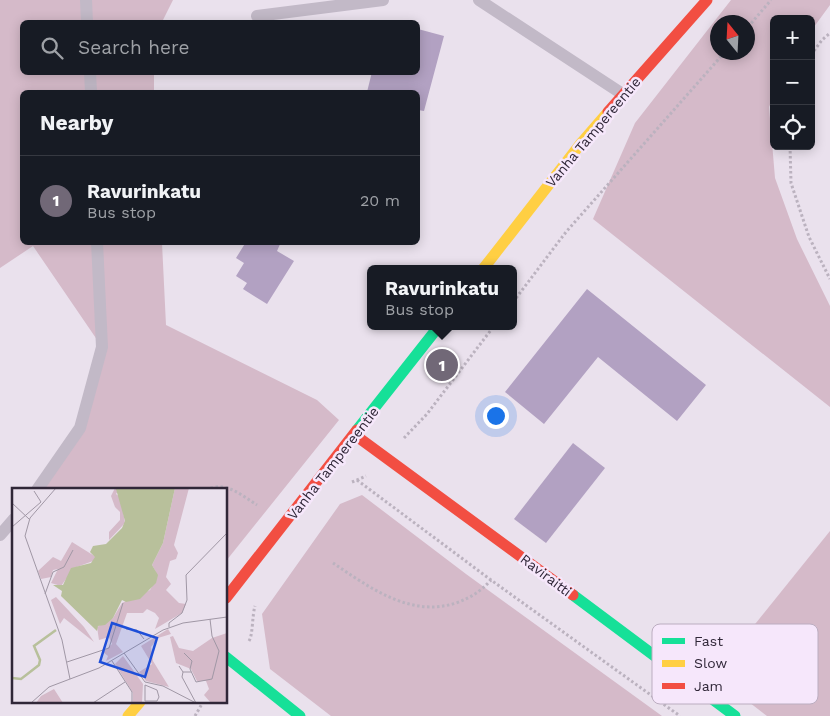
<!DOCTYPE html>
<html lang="en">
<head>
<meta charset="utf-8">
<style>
  body { margin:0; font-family:"Work Sans",sans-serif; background:#242831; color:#f1f3f6 }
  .controls { position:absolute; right:15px; top:15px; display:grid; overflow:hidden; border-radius:8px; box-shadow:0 2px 12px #0003 }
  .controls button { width:45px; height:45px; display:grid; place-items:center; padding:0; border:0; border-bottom:1px solid #363941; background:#171b24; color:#f1f3f6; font:25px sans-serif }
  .compass { position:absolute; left:710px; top:15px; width:45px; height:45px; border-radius:50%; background:#171b24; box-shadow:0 2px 12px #0003; rotate:342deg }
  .you { position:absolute; left:495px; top:415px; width:18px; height:18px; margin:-12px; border:4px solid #fff; border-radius:50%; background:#1a73e8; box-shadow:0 0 0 8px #1a73e833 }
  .badge { display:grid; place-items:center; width:32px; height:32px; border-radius:50%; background:#716877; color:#fff; font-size:16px; font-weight:700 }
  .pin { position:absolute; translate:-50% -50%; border:2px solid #fff; box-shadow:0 1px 5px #0006 }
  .popup { position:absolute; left:367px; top:265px; width:150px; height:65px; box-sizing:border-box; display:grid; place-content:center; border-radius:8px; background:#171b24; filter:drop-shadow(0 1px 4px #0005); font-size:16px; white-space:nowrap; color:#9ea1a6 }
  .popup b { font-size:19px; color:#f1f3f6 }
  .popup::after { content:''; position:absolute; left:50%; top:100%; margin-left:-10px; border:10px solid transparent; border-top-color:#171b24 }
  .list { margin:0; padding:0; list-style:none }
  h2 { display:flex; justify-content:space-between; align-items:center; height:65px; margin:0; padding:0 20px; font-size:21px }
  h2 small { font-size:16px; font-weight:400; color:#9ea1a6 }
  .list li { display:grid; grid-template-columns:32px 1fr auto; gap:15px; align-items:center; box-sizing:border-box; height:90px; padding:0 20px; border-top:1px solid #363941 }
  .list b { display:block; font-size:19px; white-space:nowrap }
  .list p { margin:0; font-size:16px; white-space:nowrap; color:#9ea1a6 }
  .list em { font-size:16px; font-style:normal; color:#9ea1a6 }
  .icon { flex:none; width:28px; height:28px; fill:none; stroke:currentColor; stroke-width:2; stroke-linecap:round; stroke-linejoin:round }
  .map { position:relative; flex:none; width:830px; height:716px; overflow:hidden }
  .search { position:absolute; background:#171b24; box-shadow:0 2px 12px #0003; left:20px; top:20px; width:400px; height:55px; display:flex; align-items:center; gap:12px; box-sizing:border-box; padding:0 18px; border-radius:8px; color:#9ea1a6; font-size:19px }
  .panel { position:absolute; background:#171b24; box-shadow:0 2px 12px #0003; left:20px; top:90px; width:400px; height:155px; border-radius:8px }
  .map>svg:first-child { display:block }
  .green { fill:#d5bac9; fill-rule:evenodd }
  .building { fill:#b2a1c2 }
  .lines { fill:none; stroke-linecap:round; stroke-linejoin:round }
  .path { stroke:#bbb2bf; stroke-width:3; stroke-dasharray:2.5 2.5; stroke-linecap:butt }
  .lane { stroke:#c2b9c7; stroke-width:12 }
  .fast { stroke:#16e098; stroke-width:11 }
  .slow { stroke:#ffcf43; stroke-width:11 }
  .jam { stroke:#f24e42; stroke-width:11 }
  .labels { text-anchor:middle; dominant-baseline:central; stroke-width:5; stroke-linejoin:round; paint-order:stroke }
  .street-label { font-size:14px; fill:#302738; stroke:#f6e7fb }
  .inset-river { fill:none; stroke:#b8c09b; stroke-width:2.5 }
  .inset-road { fill:none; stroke:#a097a5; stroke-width:1 }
  .view { fill:#1d4ed8; fill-opacity:0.15; stroke:#1d4ed8; stroke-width:2.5 }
  .inset-edge { fill:none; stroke:#302738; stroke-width:2.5 }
  .key { fill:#f6e7fb; stroke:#bbadc0; stroke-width:1 }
  .key-label { font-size:14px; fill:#302738 }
</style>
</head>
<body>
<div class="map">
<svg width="830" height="716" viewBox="0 0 830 716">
  <rect width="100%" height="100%" fill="#eae1ed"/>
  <!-- green -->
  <g class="green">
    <polygon points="0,0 173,0 162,22 22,22 22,72 154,73 154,92 22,92 22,242 162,243 166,325 317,400 339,420 226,561 226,490 37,490 80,428 102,347 33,246 0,268"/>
    <path d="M731,0H830V5L811,31V19H774V96L769,107L775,178L797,239L830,306V407L593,219L635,123ZM718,22H748V52H718Z"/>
    <polygon points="362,495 466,574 662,716 331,716 270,669 262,614 340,504"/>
    <polygon points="830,531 830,716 767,716 714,675"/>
  </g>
  <!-- building -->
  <g class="building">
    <polygon points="418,29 444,36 424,111 418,110 418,92 367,92 372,72 418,72"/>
    <polygon points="246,242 281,242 277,251 294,261 267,304 243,289 247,283 236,276 244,263 236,258"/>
    <polygon points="587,289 706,385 677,421 598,357 544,424 505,392"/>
    <polygon points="573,443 605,468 546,543 514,519"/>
  </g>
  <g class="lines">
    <!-- path -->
    <g class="path">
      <polyline points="748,27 771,0"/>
      <polyline points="811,55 822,40 830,33"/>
      <polyline points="790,146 791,183 809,237 830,279"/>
      <polyline points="513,302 566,232 725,52"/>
      <polyline points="404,438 427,414 494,326"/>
      <polyline points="357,480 491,580 680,716"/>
      <polyline points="352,482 366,476"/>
      <path d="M206,490C225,480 241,495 257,505"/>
      <path d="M333,563C369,587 410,618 456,603C470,598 480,592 491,580"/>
      <path d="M249,641C253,635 252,616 255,606"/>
      <polyline points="195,716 203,702"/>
    </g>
    <!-- lane -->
    <g class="lane">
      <polyline points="86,0 87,22"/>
      <polyline points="479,0 624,95"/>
      <polyline points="257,16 383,0"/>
      <polyline points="90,72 91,92"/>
      <polyline points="37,490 80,428 102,347 97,242"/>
      <polyline points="0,535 14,519"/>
    </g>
    <!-- fast -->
    <g class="fast">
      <polyline points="357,430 439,326"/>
      <polyline points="573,595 735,716"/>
      <polyline points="226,657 300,716"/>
    </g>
    <!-- slow -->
    <g class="slow">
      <polyline points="483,269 582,142 608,112"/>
      <polyline points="128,716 140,702"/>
    </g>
    <!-- jam -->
    <g class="jam">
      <polyline points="608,112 707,0"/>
      <polyline points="355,435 573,595"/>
      <polyline points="226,598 357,430"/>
    </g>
  </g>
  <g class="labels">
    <!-- street labels -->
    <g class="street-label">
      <text transform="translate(593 132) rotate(-50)">Vanha Tampereentie</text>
      <text transform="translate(333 463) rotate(-52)">Vanha Tampereentie</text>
      <text transform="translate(546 575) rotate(37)">Raviraitti</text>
    </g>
  </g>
  <!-- overview -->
  <g transform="translate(12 488)">
    <rect width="215" height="215" fill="#eae1ed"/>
    <path d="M103,0H108L104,6L109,10L113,35L97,52V44L108,32V24L103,19L99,8ZM163,0H177L162,57L166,65L164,71L158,73L154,89L159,96L154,102L167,115L174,116L170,125L143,141L147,130L143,125L135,121L131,125H115L104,156L111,164L94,173L96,168L91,164L100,156L97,149L87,152L85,139L101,130L110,115L138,102L142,95L144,84L140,77L151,55ZM60,54L84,69L81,73L62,80L49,98L39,95L46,81L41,82L39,89L29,91L26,83L41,69L49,73ZM44,109L72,139L82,154L52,130L48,136L39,112ZM156,141L159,146L146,150L139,159L141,173L157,199L134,193L127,184L140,176L129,158ZM215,145V215H199L192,207L197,201L194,193H185L179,181L164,175L158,149L161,148L167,160L181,163L200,150ZM111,168L131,196L130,215H121V205L103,176ZM42,201L51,215H24L29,208Z" fill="#d5bac9"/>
    <path d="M163,0L151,55L140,77L146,87L144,95L128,111L114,114L110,112L101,130L93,137L86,138L85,143L49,108L50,103L41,97H51L59,80L79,75L83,69L78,64L81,58L94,56L110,40L113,33L104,1Z" fill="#b8c09b"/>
    <path class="inset-river" d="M0,190L9,191L27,177L28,172L22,158L44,142"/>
    <path class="inset-road" d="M44,0L18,30L13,48L50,152L58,191M0,15L17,31M0,39L29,14L22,3M33,106L41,84L52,79L61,62M157,139V135L170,125L175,112L174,87L215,45M114,141L125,142L132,151M112,165L133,194L151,198L184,215M172,165L180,173L178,181L184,194L200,191L207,163L200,148L198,131M100,173L120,204V215M55,174L97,160L111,115M167,178L171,184H179M171,184L170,189L184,215M133,213H145L147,209L145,202L133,197M133,213V197M19,215L37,199L87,180L151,142L171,135L215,129M81,215L113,194"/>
    <path class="view" d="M100,135L145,150L133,189L88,174Z"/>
    <rect width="215" height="215" class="inset-edge"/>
  </g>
  <!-- legend -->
  <rect x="652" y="624" width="166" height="80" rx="8" class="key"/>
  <rect x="662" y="638" width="23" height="6" fill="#16e098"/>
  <rect x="662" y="660" width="23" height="7" fill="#ffcf43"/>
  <rect x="662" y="683" width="23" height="6" fill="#f24e42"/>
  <g class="key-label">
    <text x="694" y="646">Fast</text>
    <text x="694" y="668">Slow</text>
    <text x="694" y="691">Jam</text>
  </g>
</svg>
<div class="controls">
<button>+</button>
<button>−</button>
<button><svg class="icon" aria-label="locate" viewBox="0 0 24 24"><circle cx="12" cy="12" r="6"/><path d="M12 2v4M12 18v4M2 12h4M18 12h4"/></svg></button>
</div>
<svg class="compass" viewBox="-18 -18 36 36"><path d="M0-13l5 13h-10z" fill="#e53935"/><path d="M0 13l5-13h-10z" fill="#9ea1a6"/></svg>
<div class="you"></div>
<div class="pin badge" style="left:442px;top:365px">1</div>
<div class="popup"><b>Ravurinkatu</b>Bus stop</div>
<div class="search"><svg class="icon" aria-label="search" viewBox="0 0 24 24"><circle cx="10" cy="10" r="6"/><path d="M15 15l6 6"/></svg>Search here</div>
<section class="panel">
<h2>Nearby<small></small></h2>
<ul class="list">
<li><span class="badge">1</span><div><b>Ravurinkatu</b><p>Bus stop</p></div><em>20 m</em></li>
</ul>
</section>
</div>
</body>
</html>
